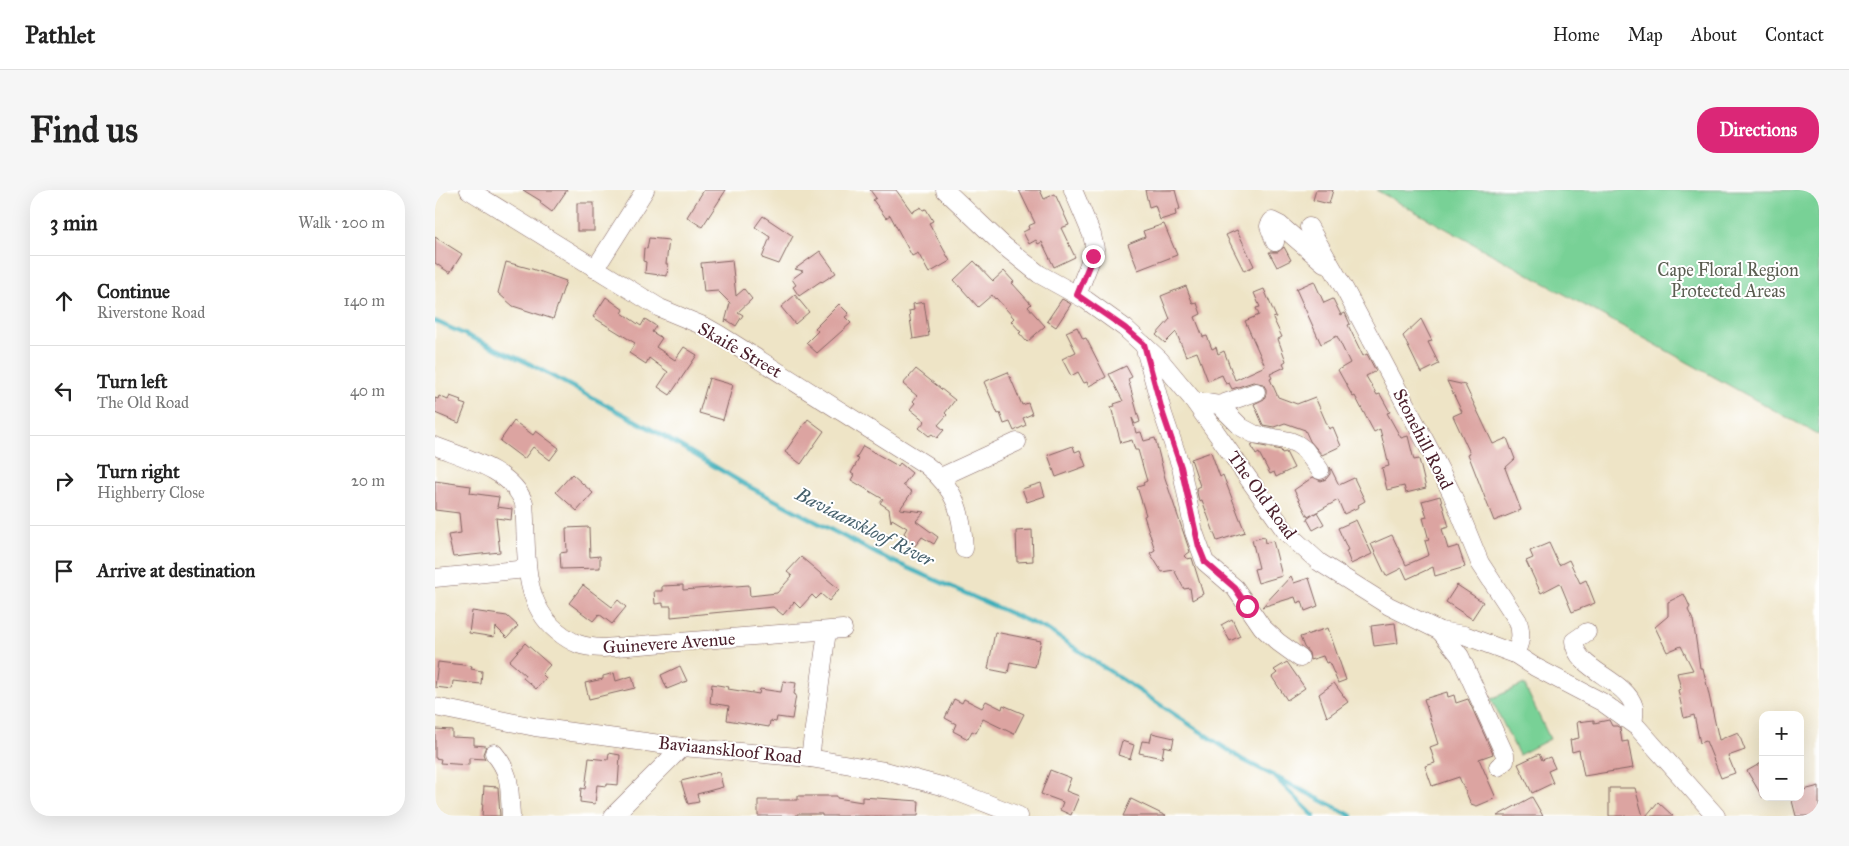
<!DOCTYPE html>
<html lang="en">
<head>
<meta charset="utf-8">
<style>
  body { margin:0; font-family:"IM FELL Great Primer",serif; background:#f6f6f6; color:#222 }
  .controls { position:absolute; right:15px; bottom:15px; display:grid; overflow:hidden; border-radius:10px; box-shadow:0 5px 20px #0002 }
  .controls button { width:45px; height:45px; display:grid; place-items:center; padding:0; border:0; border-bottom:1px solid #e0e0e0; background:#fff; color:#222; font:25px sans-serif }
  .stop { position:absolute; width:15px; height:15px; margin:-11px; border:4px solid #db2777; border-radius:50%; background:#fff }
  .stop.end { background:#db2777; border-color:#fff; box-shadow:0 1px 5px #0008 }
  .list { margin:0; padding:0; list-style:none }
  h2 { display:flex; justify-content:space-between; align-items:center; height:65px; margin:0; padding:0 20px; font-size:21px }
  h2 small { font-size:16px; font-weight:400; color:#767676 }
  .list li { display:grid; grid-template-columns:32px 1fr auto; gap:15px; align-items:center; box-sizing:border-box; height:90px; padding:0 20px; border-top:1px solid #e0e0e0 }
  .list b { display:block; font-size:19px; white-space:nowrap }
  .list p { margin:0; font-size:16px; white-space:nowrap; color:#767676 }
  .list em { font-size:16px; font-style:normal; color:#767676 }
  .icon { flex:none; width:28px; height:28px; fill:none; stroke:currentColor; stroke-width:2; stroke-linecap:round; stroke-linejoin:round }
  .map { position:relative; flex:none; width:1384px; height:626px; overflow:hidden; border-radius:20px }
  header { display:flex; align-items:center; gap:30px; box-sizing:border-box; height:70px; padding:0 25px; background:#fff; border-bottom:1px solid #e0e0e0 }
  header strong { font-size:24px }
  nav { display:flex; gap:28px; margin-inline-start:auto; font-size:18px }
  .intro { display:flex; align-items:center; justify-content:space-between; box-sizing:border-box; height:120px; padding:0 30px }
  h1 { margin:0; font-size:35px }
  .button { padding:12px 22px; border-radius:20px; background:#db2777; color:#fff; font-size:18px; font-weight:700 }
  main { display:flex; gap:30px; padding:0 30px }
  aside { flex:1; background:#fff; border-radius:20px; box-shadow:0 5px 20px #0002 }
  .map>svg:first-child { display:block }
  .green { fill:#78d196; stroke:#617860 }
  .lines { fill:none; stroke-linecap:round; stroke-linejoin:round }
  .stream { stroke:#3daeb9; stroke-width:4.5 }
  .building { fill:#dca4a1 }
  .minor-casing { stroke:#836461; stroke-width:19 }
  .minor { stroke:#fff; stroke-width:18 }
  .route { stroke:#db2777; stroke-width:6 }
  .labels { text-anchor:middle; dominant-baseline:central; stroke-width:4; stroke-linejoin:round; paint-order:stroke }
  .park-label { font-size:18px; fill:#5a5d50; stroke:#fff }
  .street-label { font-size:18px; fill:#4a1f2b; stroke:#fff }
  .water-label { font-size:19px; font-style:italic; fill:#445f6b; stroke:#fff }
</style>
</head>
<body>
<header>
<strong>Pathlet</strong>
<nav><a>Home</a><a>Map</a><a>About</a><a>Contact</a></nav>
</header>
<div class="intro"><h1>Find us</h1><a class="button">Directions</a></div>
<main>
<aside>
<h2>3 min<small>Walk · 200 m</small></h2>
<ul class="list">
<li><svg class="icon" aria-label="ahead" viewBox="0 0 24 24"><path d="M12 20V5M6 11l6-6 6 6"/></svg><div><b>Continue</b><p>Riverstone Road</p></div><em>140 m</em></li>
<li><svg class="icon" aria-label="left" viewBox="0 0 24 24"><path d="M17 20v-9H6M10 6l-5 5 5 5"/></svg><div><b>Turn left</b><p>The Old Road</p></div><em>40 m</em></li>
<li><svg class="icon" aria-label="right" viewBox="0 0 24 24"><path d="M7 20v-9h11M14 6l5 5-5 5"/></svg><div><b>Turn right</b><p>Highberry Close</p></div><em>20 m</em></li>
<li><svg class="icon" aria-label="arrive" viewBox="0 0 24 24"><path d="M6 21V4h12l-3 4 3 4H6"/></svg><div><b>Arrive at destination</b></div></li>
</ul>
</aside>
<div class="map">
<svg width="1384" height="626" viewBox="0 0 1384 626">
  <rect width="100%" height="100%" fill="#fff"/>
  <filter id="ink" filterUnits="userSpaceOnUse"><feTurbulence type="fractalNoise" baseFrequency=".02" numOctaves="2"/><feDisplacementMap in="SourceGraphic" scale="10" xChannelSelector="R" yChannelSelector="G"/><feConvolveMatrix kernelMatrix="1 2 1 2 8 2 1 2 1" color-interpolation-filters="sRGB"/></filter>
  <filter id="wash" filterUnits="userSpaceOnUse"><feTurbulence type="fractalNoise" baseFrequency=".0096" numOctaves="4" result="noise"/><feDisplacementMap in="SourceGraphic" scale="20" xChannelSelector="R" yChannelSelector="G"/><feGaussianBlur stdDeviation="1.12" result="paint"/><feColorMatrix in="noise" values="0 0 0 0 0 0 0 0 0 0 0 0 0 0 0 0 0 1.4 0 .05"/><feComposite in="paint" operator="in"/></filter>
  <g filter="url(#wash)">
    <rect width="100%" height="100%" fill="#eee4c6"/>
    <!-- green -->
    <g class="green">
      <polygon points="941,0 1384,0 1384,245"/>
      <polygon points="1089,494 1115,549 1084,565 1056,509"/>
    </g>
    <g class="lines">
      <!-- stream -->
      <g class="stream">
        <polyline points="0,131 93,173 225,244 311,295 444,365 613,440 808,570 917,626"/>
        <polyline points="841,588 879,626"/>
      </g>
    </g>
    <g id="blocks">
      <!-- building -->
      <g class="building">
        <polygon points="88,0 132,0 117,22 105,13 106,11"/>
        <polygon points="269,0 291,0 267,37 252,27"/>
        <polygon points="435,0 461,0 477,22 486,17 488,20 491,19 498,31 494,33 515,71 494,83 483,63 477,66 455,25 451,28 438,10 441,8"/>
        <polygon points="584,0 605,0 609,9 620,4 634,35 626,38 640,67 619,77 607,52 603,54 601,50 594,54 588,42 594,39 593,36 600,33"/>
        <polygon points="710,0 740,0 745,19 740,20 741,25 725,30 720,15 714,17"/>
        <polygon points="881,0 898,0 894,14 878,10"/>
        <rect x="142" y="13" width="17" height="28"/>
        <polygon points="328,26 358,46 344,74 327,68 335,47 320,37"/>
        <polygon points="729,34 742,65 703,80 693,54 710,47 708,41"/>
        <polygon points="802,40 819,76 809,81 791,45"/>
        <polygon points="0,47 27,64 15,83 0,73"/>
        <polygon points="214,48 234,50 231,74 233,74 232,86 210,83 211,72 208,71 209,58 212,59"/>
        <polygon points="849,57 856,70 842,77 834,62 843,62"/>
        <polygon points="385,61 401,83 387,92 386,91 364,106 358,97 361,95 357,89 368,81 360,79"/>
        <polygon points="297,70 301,106 309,99 317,109 303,122 308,125 301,136 292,130 290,132 295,113 283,101 269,102 266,73"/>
        <polygon points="539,71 558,91 569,81 579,92 577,93 596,114 593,117 610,136 592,152 584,143 586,142 576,131 579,128 561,108 560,109 557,105 543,117 519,90"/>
        <polygon points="71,72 97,79 131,91 118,129 78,116 63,103"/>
        <polygon points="879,91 889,113 898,109 906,125 910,123 915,134 913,135 928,166 932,164 941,181 931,186 942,205 945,204 955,222 952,223 966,248 973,246 979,270 984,269 991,298 971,303 969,296 952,300 947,278 954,276 945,239 939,242 920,206 918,207 903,180 915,173 902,146 886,154 861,99"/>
        <polygon points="751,96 758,114 762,113 766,124 760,127 768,147 772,146 777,159 781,157 783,164 789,161 800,190 830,176 810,131 824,125 821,118 825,117 819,103 829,99 841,127 838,128 847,147 843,149 851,171 848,173 850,177 835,184 837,188 835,189 843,207 862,214 880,207 894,239 898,237 906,256 887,265 875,251 870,240 850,233 839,237 828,235 819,214 829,209 831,204 831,199 828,194 818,192 797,199 794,193 791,194 787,185 773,191 762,162 751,166 741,142 730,153 721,145 735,129 726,106"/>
        <polygon points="360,105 374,122 360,134 346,117"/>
        <polygon points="171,107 189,120 187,123 206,136 210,129 221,136 217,142 227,148 221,157 240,170 249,157 262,165 235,205 223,197 233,182 214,168 211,174 194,163 200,153 158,127"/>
        <polygon points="627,109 636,114 621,137 612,131"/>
        <polygon points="489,112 494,146 478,149 474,121 479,120 478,114"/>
        <polygon points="404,114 414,124 410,127 416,133 382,163 371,153 383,141 380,138"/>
        <polygon points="986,129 997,151 993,152 1004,174 986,183 968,146"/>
        <polygon points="642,137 648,149 651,148 671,187 654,196 652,192 649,193 643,182 636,186 627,169 641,162 631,142"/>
        <polygon points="691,176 697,187 693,189 705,232 700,234 697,228 701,243 706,242 709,251 720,248 730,288 755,362 749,366 752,369 757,368 768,404 757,410 755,398 749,399 739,380 727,382 715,363 720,360 709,326 711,325 702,297 709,295 708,293 712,291 703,260 700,260 697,250 686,253 676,217 680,216 679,214 688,211 674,184"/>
        <polygon points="481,179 520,210 510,223 512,225 503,235 509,240 502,248 497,244 494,246 484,238 490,231 475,219 480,213 478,211 482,206 468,194"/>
        <polygon points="573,182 587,215 593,213 597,224 588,228 591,235 579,241 575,232 569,234 565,223 563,224 549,192"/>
        <polygon points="274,188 298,195 288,230 264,223"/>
        <polygon points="1012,191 1030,195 1058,254 1072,248 1080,269 1070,278 1086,320 1059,331 1033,264 1035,263 1018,226 1027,222"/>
        <polygon points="4,206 13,210 15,206 26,210 25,213 31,215 24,233 0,223 0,208 3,209"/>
        <polygon points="373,229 389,241 366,274 350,262"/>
        <polygon points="79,231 98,245 101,241 124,258 115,270 98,257 89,269 65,251"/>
        <polygon points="817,254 846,260 847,263 851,262 859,278 841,287 839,282 835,284 824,263 821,265 816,255"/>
        <polygon points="428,256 463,276 465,273 477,283 468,295 477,302 465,319 489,322 481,331 503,347 499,354 487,347 480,356 469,348 471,345 469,343 472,338 457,329 456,332 454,319 445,313 448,309 416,290 419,285 416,283 424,269 421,268"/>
        <polygon points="638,256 640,262 645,260 651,276 621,287 613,265"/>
        <polygon points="776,262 785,287 788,285 810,342 782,351 767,310 764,311 761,298 765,296 756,269"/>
        <polygon points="895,277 904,295 919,288 930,311 923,315 924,317 909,324 903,310 873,327 859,300 878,287 886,291 891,289 895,284"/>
        <polygon points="137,284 158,303 142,321 121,302"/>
        <polygon points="0,291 36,296 35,303 64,307 62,317 77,319 76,330 61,328 65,362 18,367 13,345 26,343 24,323 0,320"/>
        <polygon points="606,293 610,306 592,312 587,299"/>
        <polygon points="1005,306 1014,337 1007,339 1013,359 1023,356 1030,377 1000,386 998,377 972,389 967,378 951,386 936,354 957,345 971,375 994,365 990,351 994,350 988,328 992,327 987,311"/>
        <polygon points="882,322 889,334 878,340 872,329"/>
        <polygon points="921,330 937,364 916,374 911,361 913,360 903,338"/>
        <polygon points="154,337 155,367 165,366 165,378 126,379 125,363 132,362 131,338"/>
        <polygon points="597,340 598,371 582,372 581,341"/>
        <polygon points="829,347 830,353 838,351 847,386 823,393 819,379 824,378 817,350"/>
        <polygon points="1114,353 1124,375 1134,370 1145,393 1151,390 1160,413 1137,422 1125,393 1106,403 1091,371 1098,368 1095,361"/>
        <polygon points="366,367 404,399 394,411 386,404 381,409 377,405 365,418 359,412 348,425 338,417 236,427 236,416 228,416 228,413 220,414 219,401 227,401 227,396 248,395 248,400 314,395 315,406 342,403 357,386 352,382"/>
        <polygon points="856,386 859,393 874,388 883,416 870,421 867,411 862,413 860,407 827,417"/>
        <polygon points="148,395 177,417 183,410 191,417 177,434 164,424 158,431 134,413"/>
        <polygon points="1022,395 1048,412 1037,429 1011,412"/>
        <polygon points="1249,404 1255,417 1253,420 1258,430 1265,478 1268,478 1284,550 1303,542 1310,560 1293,566 1300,583 1286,588 1271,551 1265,553 1259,525 1249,528 1243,500 1246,499 1242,483 1258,480 1246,456 1232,462 1220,437 1233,426 1233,412"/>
        <polygon points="37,421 72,426 83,436 72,448 61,437 59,447 34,443"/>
        <polygon points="797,429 805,446 795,451 786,435"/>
        <polygon points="960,433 963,453 939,456 936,436"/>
        <polygon points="893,438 911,490 903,493 894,472 891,473 888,466 875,470 874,463 869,457 865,447"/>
        <polygon points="560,442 606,451 600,477 575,472 573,483 553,479"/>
        <polygon points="90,453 115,475 107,484 111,488 101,499 88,488 90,485 74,471"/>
        <polygon points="3,472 37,476 36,479 47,481 46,494 18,491 17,499 0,497"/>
        <polygon points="852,472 870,498 852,510 837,487 842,483 839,480"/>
        <polygon points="245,476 252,491 232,499 226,485"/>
        <polygon points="179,483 181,491 197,486 200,498 154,509 150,493 168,489 168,486"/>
        <polygon points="348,491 361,493 359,504 361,505 357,529 342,527 341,532 335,531 334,537 292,530 294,516 275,513 277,494 294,497 293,499 324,504 325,499 346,502"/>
        <polygon points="899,493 913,512 892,527 884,504"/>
        <polygon points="1012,502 1013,507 1019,505 1021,513 1033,509 1058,564 1044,569 1061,608 1042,616 1036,614 1024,587 997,596 990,576 1000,573 995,557 1003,554 989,509"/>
        <polygon points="519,509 527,513 529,509 547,518 551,511 567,519 568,515 589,524 579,544 548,529 541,543 537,541 533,549 518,541 521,534 510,528"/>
        <polygon points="1159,530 1159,533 1174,530 1177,536 1182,536 1185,538 1187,552 1193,551 1198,578 1149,586 1144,560 1137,562 1135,550 1144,548 1142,532"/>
        <polygon points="0,539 17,540 17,547 39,548 39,555 51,556 48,564 50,569 34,568 34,575 5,573 6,569 0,568"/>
        <polygon points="717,543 739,548 737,558 729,556 727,568 704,563 707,551 715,552"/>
        <polygon points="687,551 699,555 695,569 683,565"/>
        <polygon points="174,563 185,565 183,595 172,594 172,596 162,595 160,614 145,612 146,598 150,599 154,568 173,570"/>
        <polygon points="1104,564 1107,570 1115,567 1120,578 1113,581 1118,593 1097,603 1083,574"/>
        <polygon points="1328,572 1328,608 1312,581"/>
        <polygon points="615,580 636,588 631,601 644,606 636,625 625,620 628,612 606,604"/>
        <polygon points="284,582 288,597 262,604 264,612 253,614 246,591"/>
        <polygon points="49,596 63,597 65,626 47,626"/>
        <polygon points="1384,596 1384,626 1361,626 1356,607 1365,607 1365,601"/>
        <polygon points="1174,598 1200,598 1208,626 1174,626"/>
        <polygon points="363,606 402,606 402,608 427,612 427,607 484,611 483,626 387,626 387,624 362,624 362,626 323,626 323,610 363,610"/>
        <polygon points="1097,607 1108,626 1062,626"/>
        <polygon points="696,609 731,626 688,626"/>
        <polygon points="1223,612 1238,626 1211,626"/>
      </g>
    </g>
  </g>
  <g filter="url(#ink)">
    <use href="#blocks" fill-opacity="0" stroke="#836461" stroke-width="1"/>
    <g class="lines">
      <!-- minor casing -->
      <g class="minor-casing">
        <g id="minor">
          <path d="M34,0L225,118L271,137L285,145L491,275C521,299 527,322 529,359"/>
          <polyline points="510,0 569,56 604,84 651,110 690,138 725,170 759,211 851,342 884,372 954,416 1005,441 1029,445 1080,464 1100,477 1167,512 1202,537 1281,626"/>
          <polyline points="638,0 657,45 660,59 642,105"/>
          <path d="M874,37L910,100L998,266L1017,304L1045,373L1083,431C1087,444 1086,451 1080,464"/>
          <polyline points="840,52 834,36 837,31 845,35 889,73"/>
          <polyline points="160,79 210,0"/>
          <polyline points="709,155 728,224 746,277 759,342 770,372 800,398 827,437 843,452 865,468"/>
          <polyline points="759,211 784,215 806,237 819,244 855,251 862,254 870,260 885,280"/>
          <polyline points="784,215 821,202"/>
          <path d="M0,256C30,268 77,280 89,313C93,356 84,410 122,441C138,454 147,457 168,458L408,439"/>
          <polyline points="506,287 582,252"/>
          <polyline points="0,388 92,379"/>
          <polyline points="1005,441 1025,466 1070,565 1070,571 1063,577"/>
          <path d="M1152,442L1139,451C1140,480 1191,489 1199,517C1200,522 1199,528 1198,533"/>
          <polyline points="0,517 100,537 247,557 375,568 450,581 510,597 584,626"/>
          <path d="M59,563C77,584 74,599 76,626"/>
          <polyline points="375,568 392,441"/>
          <polyline points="178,626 247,557"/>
        </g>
      </g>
      <!-- minor -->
      <use href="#minor" class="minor"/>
    </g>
  </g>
  <g class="lines" filter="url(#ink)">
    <!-- route -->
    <polyline class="route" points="658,66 642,105 690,138 709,154 728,224 746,277 764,357 770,372 800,398 812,416"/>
  </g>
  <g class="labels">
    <!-- park labels -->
    <g class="park-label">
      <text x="1293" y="80">Cape Floral Region<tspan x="1293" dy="21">Protected Areas</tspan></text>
    </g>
    <!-- street labels -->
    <g class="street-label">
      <text transform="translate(305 160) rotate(30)">Skaife Street</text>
      <text transform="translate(988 249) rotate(63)">Stonehill Road</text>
      <text transform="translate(827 305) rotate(54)">The Old Road</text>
      <text transform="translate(234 453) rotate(-4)">Guinevere Avenue</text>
      <text transform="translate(295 560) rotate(6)">Baviaanskloof Road</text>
    </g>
    <!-- water labels -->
    <g class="water-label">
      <text transform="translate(430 337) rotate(27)">Baviaanskloof River</text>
    </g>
  </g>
</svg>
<div class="controls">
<button>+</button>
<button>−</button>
</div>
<div class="stop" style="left:812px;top:416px"></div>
<div class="stop end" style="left:658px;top:66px"></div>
</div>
</main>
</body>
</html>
